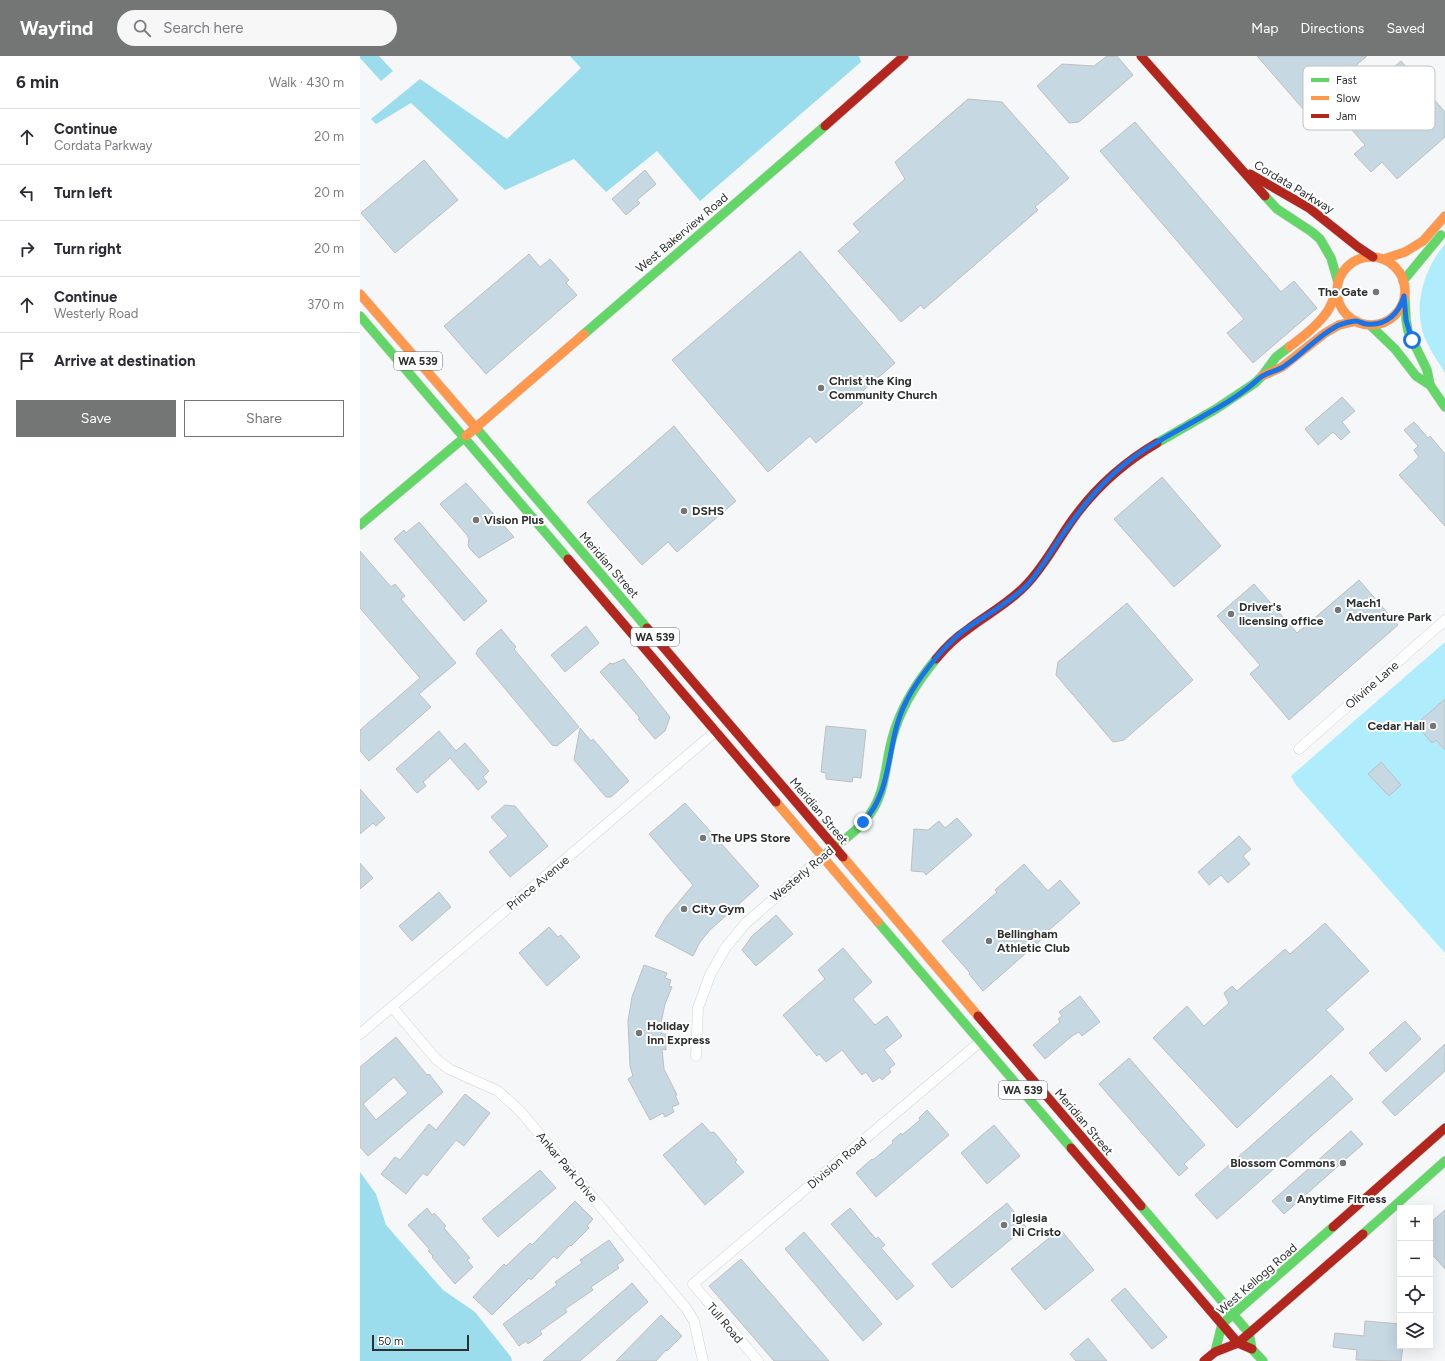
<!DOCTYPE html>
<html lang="en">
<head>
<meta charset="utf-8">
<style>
  body { margin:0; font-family:Figtree,sans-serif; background:#f7f7f7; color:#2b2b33 }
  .controls { position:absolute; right:12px; bottom:12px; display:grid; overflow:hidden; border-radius:0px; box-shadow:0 4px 16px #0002 }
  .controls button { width:36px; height:36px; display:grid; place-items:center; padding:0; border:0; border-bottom:1px solid #e1e1e2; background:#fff; color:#2b2b33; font:20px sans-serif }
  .scale { position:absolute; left:12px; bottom:10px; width:97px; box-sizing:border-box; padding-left:4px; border:2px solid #2e3030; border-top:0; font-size:11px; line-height:14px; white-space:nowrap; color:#2e3030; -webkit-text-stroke:3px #fff; paint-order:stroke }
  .stop { position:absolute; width:12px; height:12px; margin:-9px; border:3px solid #1a73e8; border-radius:50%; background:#fff }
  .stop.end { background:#1a73e8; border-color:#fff; box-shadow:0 1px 4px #0008 }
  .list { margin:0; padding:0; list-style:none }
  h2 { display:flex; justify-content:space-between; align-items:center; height:52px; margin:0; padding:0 16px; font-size:17px }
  h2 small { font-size:13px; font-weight:400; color:#7c7c81 }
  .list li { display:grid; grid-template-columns:26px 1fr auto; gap:12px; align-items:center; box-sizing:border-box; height:56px; padding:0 16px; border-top:1px solid #e1e1e2 }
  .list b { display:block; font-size:15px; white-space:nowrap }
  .list p { margin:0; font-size:13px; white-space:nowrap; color:#7c7c81 }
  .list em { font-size:13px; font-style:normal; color:#7c7c81 }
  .actions { display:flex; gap:8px; padding:12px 16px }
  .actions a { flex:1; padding:9px 0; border:1px solid #747676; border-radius:0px; text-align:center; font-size:14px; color:#747676 }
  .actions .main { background:#747676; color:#fff }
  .icon { flex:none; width:22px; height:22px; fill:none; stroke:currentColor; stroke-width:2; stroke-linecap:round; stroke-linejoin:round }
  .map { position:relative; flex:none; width:1085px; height:1305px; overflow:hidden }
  header { display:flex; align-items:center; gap:24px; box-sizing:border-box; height:56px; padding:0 20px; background:#747676; color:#fff }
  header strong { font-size:19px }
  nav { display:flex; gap:22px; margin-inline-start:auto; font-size:14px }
  .search { width:280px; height:36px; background:#f7f7f7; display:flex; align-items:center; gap:10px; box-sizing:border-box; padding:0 14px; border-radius:22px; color:#7c7c81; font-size:15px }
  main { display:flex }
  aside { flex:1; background:#fff }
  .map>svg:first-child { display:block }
  .green { fill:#b0edfc }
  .forest { fill:#9bddec }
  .building { fill:#c6d8e2; stroke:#bebfc0; fill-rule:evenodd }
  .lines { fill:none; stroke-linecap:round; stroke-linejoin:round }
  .street-casing { stroke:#d1d3d4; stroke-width:11 }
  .fast-casing { stroke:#d1d3d4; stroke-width:10 }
  .slow-casing { stroke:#d1d3d4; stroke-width:10 }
  .jam-casing { stroke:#d1d3d4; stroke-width:10 }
  .street { stroke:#fefefe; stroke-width:10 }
  .fast { stroke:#63d668; stroke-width:9 }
  .slow { stroke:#ff974d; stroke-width:9 }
  .jam { stroke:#b3261e; stroke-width:9 }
  .route { stroke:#1a73e8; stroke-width:5 }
  .poi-dot { fill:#747676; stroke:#fff; stroke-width:1.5 }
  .labels { text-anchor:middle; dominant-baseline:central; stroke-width:4; stroke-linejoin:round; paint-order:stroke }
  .shield { fill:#fff; stroke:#6d6e6e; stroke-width:1 }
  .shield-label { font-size:11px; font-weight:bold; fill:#2e3030 }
  .street-label { font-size:12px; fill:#2e3030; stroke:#fff }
  .poi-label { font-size:12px; font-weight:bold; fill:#2e3030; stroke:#fff; text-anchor:start }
  .key { fill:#fff; stroke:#c0c1c1; stroke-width:1 }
  .key-label { font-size:11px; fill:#2e3030 }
</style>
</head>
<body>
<header>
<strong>Wayfind</strong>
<div class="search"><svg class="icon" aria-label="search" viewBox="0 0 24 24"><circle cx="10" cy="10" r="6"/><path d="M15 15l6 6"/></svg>Search here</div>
<nav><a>Map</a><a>Directions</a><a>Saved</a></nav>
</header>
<main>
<aside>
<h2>6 min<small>Walk · 430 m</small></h2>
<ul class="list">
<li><svg class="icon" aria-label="ahead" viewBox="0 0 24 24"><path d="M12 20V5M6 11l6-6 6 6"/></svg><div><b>Continue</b><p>Cordata Parkway</p></div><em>20 m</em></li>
<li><svg class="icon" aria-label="left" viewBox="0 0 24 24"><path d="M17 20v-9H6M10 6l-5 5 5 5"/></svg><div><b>Turn left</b></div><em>20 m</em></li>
<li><svg class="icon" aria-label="right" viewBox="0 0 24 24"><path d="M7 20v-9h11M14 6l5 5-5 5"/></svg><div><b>Turn right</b></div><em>20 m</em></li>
<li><svg class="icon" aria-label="ahead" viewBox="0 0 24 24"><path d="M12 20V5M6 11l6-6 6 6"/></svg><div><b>Continue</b><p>Westerly Road</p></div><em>370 m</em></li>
<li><svg class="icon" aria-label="arrive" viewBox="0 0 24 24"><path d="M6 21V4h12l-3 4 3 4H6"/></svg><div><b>Arrive at destination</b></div></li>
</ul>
<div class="actions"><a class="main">Save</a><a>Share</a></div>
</aside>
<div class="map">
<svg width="1085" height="1305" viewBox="0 0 1085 1305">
  <rect width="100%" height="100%" fill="#f5f7f8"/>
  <!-- green -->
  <g class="green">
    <path d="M1085,188V317C1078,305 1069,293 1064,280C1053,248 1064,213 1085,188Z"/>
    <polygon points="1085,586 1085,897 936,729 931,720"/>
  </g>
  <!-- forest -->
  <g class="forest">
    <polygon points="0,0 19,0 33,15 21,25 0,2"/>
    <polygon points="210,0 499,0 501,6 340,145 297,95 246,136 214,103 145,134 51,47 16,68 11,63 60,23 147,83 221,12"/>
    <polygon points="0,1116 16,1138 26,1169 83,1234 115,1256 151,1301 152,1305 0,1305"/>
  </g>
  <!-- building -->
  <g class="building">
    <polygon points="747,0 757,0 773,19 719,66 709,67 677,30 702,8 734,10"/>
    <polygon points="897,0 1007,0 944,54"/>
    <polygon points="1041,5 1085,56 1085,81 1037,123 1022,106 1011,116 994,98 1005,89 979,59"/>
    <polygon points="608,43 642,46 709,122 675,151 678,154 564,253 561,249 541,266 478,195 500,176 493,168 545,123 535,106"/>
    <polygon points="775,66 921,236 934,225 957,252 893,307 867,277 884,263 740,95"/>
    <polygon points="64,104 98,144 35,197 1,157"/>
    <polygon points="285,114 296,128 277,144 280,147 266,159 252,143"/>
    <polygon points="440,195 535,307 497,340 503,347 456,387 450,380 408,416 312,304"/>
    <polygon points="169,198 180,211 190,203 209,224 206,227 217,239 126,318 84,270"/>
    <polygon points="982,341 995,355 982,366 990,376 981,384 973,376 958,389 945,373"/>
    <polygon points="1054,366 1068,382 1070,380 1085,398 1085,470 1039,419 1059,401 1054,394 1058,390 1044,374"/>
    <polygon points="314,370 376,445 317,496 308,486 282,509 227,446"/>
    <polygon points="802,421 861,490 814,531 754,463"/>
    <polygon points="106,427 154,481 119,502 110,493 108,489 109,483 107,479 80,448"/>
    <polygon points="59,466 127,545 104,565 34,483 44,474 46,477"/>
    <polygon points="0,495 31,531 35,528 45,540 41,543 96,607 59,638 71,651 9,705 0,695 0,674 60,622 0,552"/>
    <polygon points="999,524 1038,569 929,664 890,618 900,609 857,560 894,528 937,577"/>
    <polygon points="767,547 833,624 764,684 753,686 696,619 698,606"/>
    <polygon points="226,570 239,587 205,616 191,599"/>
    <polygon points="141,573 156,591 154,593 219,671 197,690 192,689 116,598 118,593"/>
    <polygon points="264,603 310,661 305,675 295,683 278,663 280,662 240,616 250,607 253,608"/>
    <polygon points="1085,643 1085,694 1076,684 1072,687 1058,671 1062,668 1060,665"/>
    <polygon points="466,670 506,674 501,722 493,721 492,726 466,723 466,717 461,716"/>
    <polygon points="220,672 231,685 233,683 269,725 251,741 246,741 214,704"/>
    <polygon points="79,675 96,695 105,687 129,715 123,721 127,726 118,734 90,702 63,726 66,730 57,737 36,713"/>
    <polygon points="1021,706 1041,729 1029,740 1008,718"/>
    <polygon points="0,733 25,762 16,770 13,767 0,778"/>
    <polygon points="325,747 399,830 350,874 340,886 333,900 295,880 306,861 333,829 289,778"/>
    <polygon points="145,749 155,750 188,790 150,821 129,796 148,780 131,761"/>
    <polygon points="597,762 612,779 566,819 564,816 551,815 554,773 568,774 579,765 585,772"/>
    <polygon points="879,780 891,793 883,800 890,808 868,827 861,819 849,829 838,816"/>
    <polygon points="0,807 13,822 0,833"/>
    <polygon points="664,808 688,835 700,824 720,847 681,881 682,883 623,935 609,918 610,917 582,885 637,836 635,834"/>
    <polygon points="79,836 91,851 52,885 39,870"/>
    <polygon points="416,859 433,878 396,910 382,894 392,880"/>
    <polygon points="965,867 1009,915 966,954 984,973 877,1072 793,982 827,950 844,970 869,947 864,937 872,930 877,935 925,893 930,898"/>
    <polygon points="189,871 198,881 201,879 220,901 187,930 159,897"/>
    <polygon points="483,892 512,926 493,943 515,969 527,960 542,980 524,994 535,1008 529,1013 531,1016 522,1024 520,1021 513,1026 506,1016 502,1019 482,994 466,1006 459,998 457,1000 423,959 465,923 458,914"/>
    <polygon points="284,909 307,917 305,922 311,924 309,930 312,931 305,948 301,967 302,978 306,978 306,994 302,993 304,1013 317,1039 315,1039 319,1048 312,1051 314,1056 305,1061 303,1057 290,1064 268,1023 273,1020 270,1010 268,965 272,941"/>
    <polygon points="720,940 740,966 722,980 719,976 712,980 685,1003 673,989 700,966 698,963 702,960 699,956"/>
    <polygon points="1045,965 1061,983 1026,1016 1009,997"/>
    <path d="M36,981L67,1019L69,1018L83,1036L8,1100L0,1091V1011ZM34,1021L48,1037L16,1064L3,1048Z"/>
    <polygon points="1085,988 1085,1015 1035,1060 1022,1046"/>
    <polygon points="769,1002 845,1089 824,1108 828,1112 819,1120 739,1028"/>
    <polygon points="971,1019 993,1043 857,1163 835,1139"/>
    <polygon points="105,1038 130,1057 104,1090 96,1084 67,1120 63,1117 46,1138 21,1118 35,1101 40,1104 69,1068 76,1074"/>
    <polygon points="567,1054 589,1079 516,1141 496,1117 512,1103 513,1104 533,1087 532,1085 541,1077 542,1079 560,1064 559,1062"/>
    <polygon points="342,1067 351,1077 354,1076 377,1104 375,1106 384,1116 345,1149 303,1099"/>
    <polygon points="634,1069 660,1100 627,1128 601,1097"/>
    <polygon points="991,1075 1003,1088 924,1158 912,1145"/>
    <polygon points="180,1114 196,1132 138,1181 122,1163"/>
    <polygon points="215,1145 233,1163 227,1170 229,1172 211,1190 210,1189 197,1203 194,1200 171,1224 169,1222 132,1259 113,1241 144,1208 146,1210 170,1187 172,1189"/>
    <polygon points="647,1147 666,1171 592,1232 572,1208"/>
    <polygon points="67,1152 72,1159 74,1157 86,1170 84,1172 110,1202 107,1204 113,1211 95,1228 72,1201 73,1200 68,1195 70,1194 48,1169"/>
    <polygon points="490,1152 516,1183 518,1181 525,1189 521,1192 554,1230 537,1244 471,1168"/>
    <polygon points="1085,1154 1085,1213 1070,1196 1070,1167"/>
    <polygon points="700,1173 734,1214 685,1254 651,1213"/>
    <polygon points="444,1176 522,1268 503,1285 425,1193"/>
    <polygon points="249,1184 264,1204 257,1209 259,1212 231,1231 233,1234 205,1253 207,1256 180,1275 182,1278 168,1288 166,1285 159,1290 143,1268 197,1229 195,1226 222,1207 220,1204"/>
    <polygon points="381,1203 469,1305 414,1305 349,1230"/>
    <polygon points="272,1227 288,1246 220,1305 183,1305"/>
    <polygon points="765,1232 807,1281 792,1293 751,1244"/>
    <polygon points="301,1259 322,1280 307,1295 306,1294 296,1305 256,1305"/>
    <polygon points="1005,1265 1040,1268 1040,1290 1043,1290 1041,1305 996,1304 997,1294 973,1291 975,1277 1004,1280"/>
    <polygon points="728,1282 747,1305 716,1305 710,1298"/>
  </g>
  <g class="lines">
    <!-- street casing -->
    <g class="street-casing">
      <g id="street">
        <polyline points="939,693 1085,564"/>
        <polyline points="32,951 76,1003 89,1013 138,1035 160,1055 326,1252 334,1265 343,1305"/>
        <polyline points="0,978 356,675"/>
        <polyline points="336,1000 338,952 350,919 366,891 386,867 463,800"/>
        <polyline points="398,1305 333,1228 621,985"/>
      </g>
    </g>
    <!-- fast casing -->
    <g class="fast-casing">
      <g id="fast">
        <polyline points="905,140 917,153 952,176 960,183 971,202 978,226"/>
        <polyline points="1043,225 1081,179"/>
        <polyline points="1045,241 1046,264 1048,275 1067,314 1070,329"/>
        <polyline points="0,260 208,503"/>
        <polyline points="1010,269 1035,293 1056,320 1070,329 1085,351"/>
        <polyline points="224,278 465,70"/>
        <polyline points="117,373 287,572"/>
        <polyline points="797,387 856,353 895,327 902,320 916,301 929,291"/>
        <polyline points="0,469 105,381"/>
        <path d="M467,797C482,785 499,774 510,758C526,736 525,708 532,683C540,652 556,627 576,603"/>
        <polyline points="518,866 711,1092"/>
        <polyline points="781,1150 889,1277 892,1293 903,1305"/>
        <polyline points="1003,1178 1085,1105"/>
        <polyline points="855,1296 862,1268 973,1171"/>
      </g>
    </g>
    <!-- slow casing -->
    <g class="slow-casing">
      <g id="slow">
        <circle cx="1011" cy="235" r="34"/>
        <polyline points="1024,203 1045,196 1063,185 1085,160"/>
        <polyline points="0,238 117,373"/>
        <path d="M929,291C943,281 957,270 967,256C971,250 973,243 977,236"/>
        <polyline points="902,320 922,311 965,277 979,269 996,265"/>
        <polyline points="106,380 224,278"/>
        <polyline points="416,746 518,866"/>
        <polyline points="483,801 618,960"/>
      </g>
    </g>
    <!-- jam casing -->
    <g class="jam-casing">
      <g id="jam">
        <polyline points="781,0 905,140"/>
        <polyline points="465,70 544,0"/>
        <polyline points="890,118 949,152 998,191 1013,201"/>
        <polyline points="208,503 416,746"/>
        <polyline points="287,572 483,801"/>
        <path d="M576,603C585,592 595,582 607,574C626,559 648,548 665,530C684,511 697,485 713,463C736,431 763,407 797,387"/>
        <polyline points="618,960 781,1150"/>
        <polyline points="711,1092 878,1287 892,1293"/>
        <polyline points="973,1171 1085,1072"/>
        <polyline points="844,1305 855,1296 878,1287 1003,1178"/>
      </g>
    </g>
    <!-- street -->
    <use href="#street" class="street"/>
    <!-- fast -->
    <use href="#fast" class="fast"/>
    <!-- slow -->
    <use href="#slow" class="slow"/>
    <!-- jam -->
    <use href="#jam" class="jam"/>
  </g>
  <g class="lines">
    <!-- route -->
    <path class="route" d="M503,766C535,733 525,684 547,644C558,622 582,592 602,576C622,561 645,550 664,532C679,518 689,498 701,481C721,452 742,425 770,404C793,386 820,374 845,359C860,351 875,342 889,331C893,328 897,324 901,321C907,317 916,315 923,311C942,299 956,281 977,270C981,268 991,265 996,265C999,265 1003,268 1007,268C1027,270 1039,257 1044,240L1046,264L1052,284"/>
  </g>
  <!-- markers -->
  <g class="poi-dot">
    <circle cx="1016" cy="236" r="4"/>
    <circle cx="461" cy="332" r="4"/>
    <circle cx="324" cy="455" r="4"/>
    <circle cx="116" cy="464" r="4"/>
    <circle cx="978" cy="554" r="4"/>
    <circle cx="871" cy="558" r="4"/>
    <circle cx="1073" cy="670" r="4"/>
    <circle cx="343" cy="782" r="4"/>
    <circle cx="324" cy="853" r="4"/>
    <circle cx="629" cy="885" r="4"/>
    <circle cx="279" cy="977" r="4"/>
    <circle cx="983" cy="1107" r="4"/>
    <circle cx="929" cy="1143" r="4"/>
    <circle cx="644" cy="1169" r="4"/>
  </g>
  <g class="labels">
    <!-- shield labels -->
    <g class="shield">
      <rect x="34" y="296" width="48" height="18" rx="3"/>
      <rect x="271" y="572" width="48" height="18" rx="3"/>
      <rect x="639" y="1025" width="48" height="18" rx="3"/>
    </g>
    <g class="shield-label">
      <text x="58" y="305">WA 539</text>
      <text x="295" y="581">WA 539</text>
      <text x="663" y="1034">WA 539</text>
    </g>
    <!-- street labels -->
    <g class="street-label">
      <text transform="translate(934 131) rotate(31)">Cordata Parkway</text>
      <text transform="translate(322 177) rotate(-40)">West Bakerview Road</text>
      <text transform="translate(249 509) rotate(49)">Meridian Street</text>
      <text transform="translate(1012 629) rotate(-41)">Olivine Lane</text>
      <text transform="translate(459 755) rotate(50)">Meridian Street</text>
      <text transform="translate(442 818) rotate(-40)">Westerly Road</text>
      <text transform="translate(178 827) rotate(-40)">Prince Avenue</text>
      <text transform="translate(724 1066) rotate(50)">Meridian Street</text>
      <text transform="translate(477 1107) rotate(-40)">Division Road</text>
      <text transform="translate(207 1111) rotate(50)">Ankar Park Drive</text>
      <text transform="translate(897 1223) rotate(-41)">West Kellogg Road</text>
      <text transform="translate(365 1267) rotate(50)">Tull Road</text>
    </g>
    <!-- poi labels -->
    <g class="poi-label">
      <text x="1008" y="236" text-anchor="end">The Gate</text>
      <text x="469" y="325">Christ the King<tspan x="469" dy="14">Community Church</tspan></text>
      <text x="332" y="455">DSHS</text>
      <text x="124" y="464">Vision Plus</text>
      <text x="986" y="547">Mach1<tspan x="986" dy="14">Adventure Park</tspan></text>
      <text x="879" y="551">Driver's<tspan x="879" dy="14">licensing office</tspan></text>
      <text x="1065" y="670" text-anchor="end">Cedar Hall</text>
      <text x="351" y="782">The UPS Store</text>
      <text x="332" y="853">City Gym</text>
      <text x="637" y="878">Bellingham<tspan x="637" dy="14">Athletic Club</tspan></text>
      <text x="287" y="970">Holiday<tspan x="287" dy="14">Inn Express</tspan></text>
      <text x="975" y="1107" text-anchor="end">Blossom Commons</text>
      <text x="937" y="1143">Anytime Fitness</text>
      <text x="652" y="1162">Iglesia<tspan x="652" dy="14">Ni Cristo</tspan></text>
    </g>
  </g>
  <!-- legend -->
  <rect x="943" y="10" width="132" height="64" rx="6" class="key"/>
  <rect x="951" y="22" width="18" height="4" fill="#63d668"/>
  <rect x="951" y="40" width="18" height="4" fill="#ff974d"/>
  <rect x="951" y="58" width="18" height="4" fill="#b3261e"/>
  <g class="key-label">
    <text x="976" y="28">Fast</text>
    <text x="976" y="46">Slow</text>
    <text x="976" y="64">Jam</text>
  </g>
</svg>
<div class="controls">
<button>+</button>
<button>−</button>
<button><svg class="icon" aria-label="locate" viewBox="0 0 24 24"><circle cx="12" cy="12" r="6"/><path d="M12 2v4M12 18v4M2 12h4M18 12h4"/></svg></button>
<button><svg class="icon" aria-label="layers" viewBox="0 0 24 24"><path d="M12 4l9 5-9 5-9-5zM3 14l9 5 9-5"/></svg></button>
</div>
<div class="scale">50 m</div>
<div class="stop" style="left:1052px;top:284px"></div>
<div class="stop end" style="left:503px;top:766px"></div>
</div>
</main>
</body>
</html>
